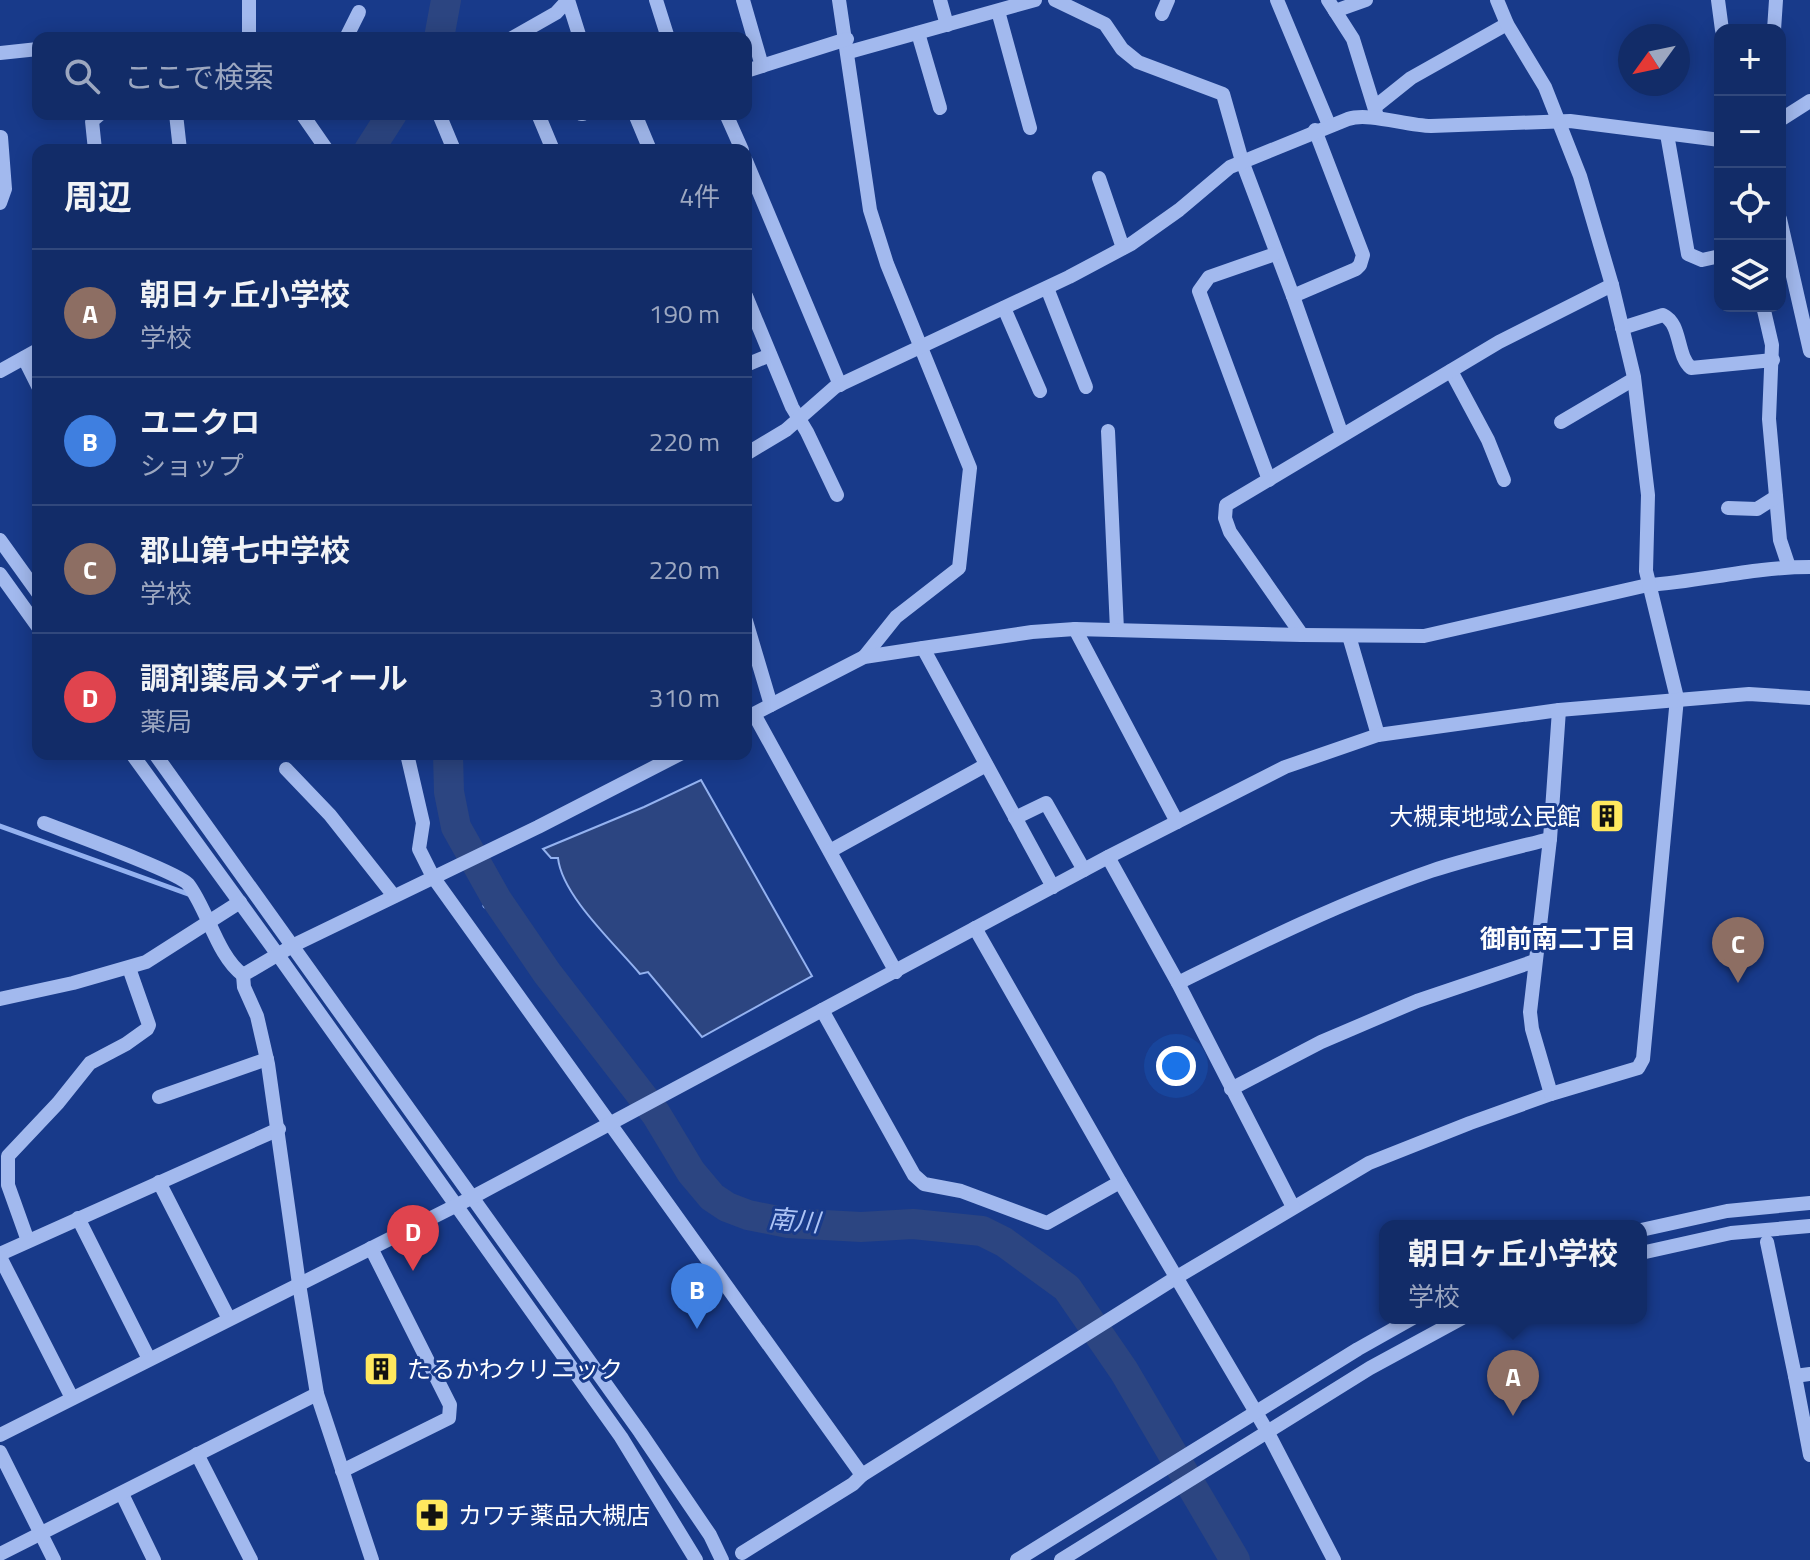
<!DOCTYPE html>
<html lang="ja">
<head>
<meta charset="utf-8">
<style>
  body { margin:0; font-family:"Titillium Web","Noto Sans JP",sans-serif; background:#1b346e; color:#f1f3f6 }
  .controls { position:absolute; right:24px; top:24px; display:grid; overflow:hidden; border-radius:16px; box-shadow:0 4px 20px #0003 }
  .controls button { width:72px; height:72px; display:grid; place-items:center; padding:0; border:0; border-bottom:2px solid #31487c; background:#122c68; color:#f1f3f6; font:40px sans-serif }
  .compass { position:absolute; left:1618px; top:24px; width:72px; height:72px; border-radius:50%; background:#122c68; box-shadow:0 4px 20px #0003; rotate:237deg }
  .you { position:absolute; left:1176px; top:1066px; width:28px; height:28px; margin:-20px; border:6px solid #fff; border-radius:50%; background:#1a73e8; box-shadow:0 0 0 12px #1a73e833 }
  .badge { display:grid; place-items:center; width:52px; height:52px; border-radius:50%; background:#8abfa5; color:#fff; font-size:26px; font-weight:700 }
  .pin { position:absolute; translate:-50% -66px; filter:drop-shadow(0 2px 4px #0008) }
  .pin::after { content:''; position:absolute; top:42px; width:28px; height:24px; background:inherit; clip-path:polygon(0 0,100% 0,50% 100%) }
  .popup { position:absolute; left:1379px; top:1220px; width:268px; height:104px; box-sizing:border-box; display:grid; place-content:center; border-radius:16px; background:#122c68; filter:drop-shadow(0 2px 6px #0005); font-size:26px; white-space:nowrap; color:#9ca7c0 }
  .popup b { font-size:30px; color:#f1f3f6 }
  .popup::after { content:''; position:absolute; left:50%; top:100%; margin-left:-16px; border:16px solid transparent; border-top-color:#122c68 }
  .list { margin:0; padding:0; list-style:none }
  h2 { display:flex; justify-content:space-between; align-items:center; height:104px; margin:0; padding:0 32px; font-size:34px }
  h2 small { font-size:26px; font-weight:400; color:#9ca7c0 }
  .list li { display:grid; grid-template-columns:52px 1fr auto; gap:24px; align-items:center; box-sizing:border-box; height:128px; padding:0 32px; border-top:2px solid #31487c }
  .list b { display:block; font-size:30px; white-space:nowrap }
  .list p { margin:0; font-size:26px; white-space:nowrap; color:#9ca7c0 }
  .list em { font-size:26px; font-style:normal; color:#9ca7c0 }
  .icon { flex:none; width:44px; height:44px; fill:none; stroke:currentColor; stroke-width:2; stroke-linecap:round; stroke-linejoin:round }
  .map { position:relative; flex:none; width:1810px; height:1560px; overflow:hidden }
  .search { position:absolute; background:#122c68; box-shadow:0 4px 20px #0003; left:32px; top:32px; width:720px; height:88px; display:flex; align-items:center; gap:20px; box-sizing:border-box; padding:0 28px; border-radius:16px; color:#9ca7c0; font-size:30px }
  .panel { position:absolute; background:#122c68; box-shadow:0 4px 20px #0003; left:32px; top:144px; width:720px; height:616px; border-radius:16px }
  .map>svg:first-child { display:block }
  .water { fill:#2c4581; stroke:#94b2f0; stroke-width:2 }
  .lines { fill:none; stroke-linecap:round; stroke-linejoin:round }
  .stream { stroke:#94b2f0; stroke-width:5 }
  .river { stroke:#2c4581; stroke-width:30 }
  .minor { stroke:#a2b9ee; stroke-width:14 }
  .labels { text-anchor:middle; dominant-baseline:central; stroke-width:6; stroke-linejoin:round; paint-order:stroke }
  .poi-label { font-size:24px; fill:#fff; stroke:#183a8a; text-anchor:start }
  .neighbourhood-label { font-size:26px; font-weight:bold; fill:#fff; stroke:#183a8a }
  .water-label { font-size:26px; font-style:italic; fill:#adc4f5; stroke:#183a8a }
</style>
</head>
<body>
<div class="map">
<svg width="1810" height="1560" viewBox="0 0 1810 1560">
  <rect width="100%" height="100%" fill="#183a8a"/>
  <!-- water -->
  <path class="water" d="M701,780L812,976L702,1037L648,972L640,974C616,945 562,896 558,858H551L543,849L644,807Z"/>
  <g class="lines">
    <!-- stream -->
    <g class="stream">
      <polyline points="0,826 188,894"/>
      <polyline points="485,906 497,900"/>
    </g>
    <!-- river -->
    <g class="river">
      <polyline points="439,38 446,0"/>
      <polyline points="369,150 392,114"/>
      <polyline points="448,754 449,792 456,827 497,900 547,973 656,1114 691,1172 712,1197 727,1207 748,1215 788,1223 861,1227 913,1224 982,1231 1004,1242 1067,1288 1124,1371 1235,1560"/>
    </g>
    <!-- minor -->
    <g class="minor">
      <polyline points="568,0 580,38"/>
      <polyline points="656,0 668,38"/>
      <polyline points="743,0 762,66"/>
      <polyline points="839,0 870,210 887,264 970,468 959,568 896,617 864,657"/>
      <polyline points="940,0 947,25"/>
      <polyline points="1055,0 1105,24 1122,49 1138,62 1223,94 1242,161 1293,296 1342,435"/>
      <polyline points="1277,0 1329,125"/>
      <polyline points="1328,0 1353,39 1376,113"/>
      <polyline points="1718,0 1722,30"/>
      <polyline points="998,11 1030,128"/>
      <polyline points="1335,11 1366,0"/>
      <polyline points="1162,14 1168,0"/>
      <polyline points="1774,30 1776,0"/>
      <polyline points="918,33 940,108"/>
      <polyline points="249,38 249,0"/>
      <polyline points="346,38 359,12"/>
      <polyline points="512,38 556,13 568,0"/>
      <polyline points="849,52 1035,0"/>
      <polyline points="0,53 38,49"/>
      <polyline points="746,71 847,39"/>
      <polyline points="1376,106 1411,78 1507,24"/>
      <polyline points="176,114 180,150"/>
      <polyline points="302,114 327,150"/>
      <polyline points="439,114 454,150"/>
      <polyline points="538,114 553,150"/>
      <polyline points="581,114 583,114"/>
      <polyline points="635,114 650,150"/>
      <polyline points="726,114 742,150"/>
      <polyline points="1780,120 1810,101"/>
      <polyline points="1667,134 1688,254 1702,260 1720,256"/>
      <polyline points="95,150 92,121 100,114"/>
      <polyline points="746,161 840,385"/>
      <polyline points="1099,178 1123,248"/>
      <polyline points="0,203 5,189 1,137"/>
      <polyline points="1780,219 1810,351"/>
      <polyline points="1047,288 1086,387"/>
      <polyline points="746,296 792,407 807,432 837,495"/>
      <polyline points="1293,296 1356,269 1360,265 1363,255 1315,130"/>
      <polyline points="1763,306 1772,345 1769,419 1780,540 1789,567"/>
      <polyline points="1004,308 1040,391"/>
      <path d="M1622,328L1663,315C1682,324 1676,355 1691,368L1773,360"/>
      <polyline points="24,358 38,386"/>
      <polyline points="746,365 770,355"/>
      <polyline points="0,371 38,350"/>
      <polyline points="1451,371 1488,440 1504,480"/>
      <polyline points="1561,422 1634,379"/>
      <polyline points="1108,431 1117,630"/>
      <path d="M746,454L786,430L835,387L1069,277L1131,244L1179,210L1230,167L1348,119C1369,112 1407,126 1431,126L1570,121L1720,140"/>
      <polyline points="1269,480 1199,291 1209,277 1275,254"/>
      <polyline points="1728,508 1757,509 1776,497"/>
      <polyline points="0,540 38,593"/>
      <polyline points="0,574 38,627"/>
      <polyline points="746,621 771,705"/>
      <polyline points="1075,629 1177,822"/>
      <polyline points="1302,635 1230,532 1225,518 1226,505 1499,342 1612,285"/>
      <polyline points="1349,636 1378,735"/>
      <polyline points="923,648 1053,887"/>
      <polyline points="754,714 896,972"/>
      <path d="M746,718L864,657L923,648L1032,632L1075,629L1302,635L1424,636L1648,585C1702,581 1755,567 1810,567"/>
      <polyline points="132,754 278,955 621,1437 696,1560"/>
      <polyline points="155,754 640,1432 710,1535 722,1560"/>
      <polyline points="407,754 423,823 419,849 433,877 862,1475 1177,1277 1369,1163 1470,1123 1551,1094 1638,1068 1643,1059 1677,698 1646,571 1648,495 1634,377 1612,285 1580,176 1545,87 1507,24 1497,0"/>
      <polyline points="286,769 330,815 394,896"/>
      <polyline points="1015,818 1046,803 1084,870"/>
      <path d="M44,823C67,832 178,872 188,884C208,910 217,956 243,975"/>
      <polyline points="830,851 986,765"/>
      <polyline points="1108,857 1178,983 1293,1207"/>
      <polyline points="975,928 1120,1182 1267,1431 1334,1560"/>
      <path d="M1178,983C1261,942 1344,901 1431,871C1470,858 1510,849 1550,839"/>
      <polyline points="0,999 73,983 146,962 240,902"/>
      <polyline points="822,1010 914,1175 924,1184 961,1191 1047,1223 1120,1182"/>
      <polyline points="1231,1089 1321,1042 1417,1001 1535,961"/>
      <polyline points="1551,1094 1532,1029 1530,1012 1550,839 1559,710"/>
      <polyline points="159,1097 267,1059"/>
      <polyline points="159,1182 229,1319"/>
      <polyline points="78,1218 149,1359"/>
      <polyline points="1641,1230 1727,1211 1810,1203"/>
      <polyline points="28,1241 8,1185 8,1156 58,1103 90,1063 126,1044 147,1029 149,1025 129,968"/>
      <polyline points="1767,1242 1795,1376"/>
      <polyline points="1641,1253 1731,1233 1810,1226"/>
      <polyline points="0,1254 279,1129"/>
      <polyline points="0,1257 72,1398"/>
      <polyline points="1810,1374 1795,1376 1810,1455"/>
      <polyline points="0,1435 471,1198 1108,857 1285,767 1378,735 1559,710 1749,694 1810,698"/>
      <polyline points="0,1452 54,1560"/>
      <polyline points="197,1454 251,1560"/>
      <polyline points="342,1471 449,1418 450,1405 371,1248"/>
      <polyline points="122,1494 154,1560"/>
      <polyline points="742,1553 853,1484 862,1475"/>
      <polyline points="0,1554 317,1394"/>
      <polyline points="372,1560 317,1394 299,1284 268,1064 257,1016 244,987 243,975 294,945 538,827 680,754"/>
      <polyline points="1017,1560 1358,1349 1413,1318"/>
      <polyline points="1061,1560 1370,1368 1462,1318"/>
    </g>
  </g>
  <!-- icons -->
  <defs>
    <g id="building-square" transform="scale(1.8)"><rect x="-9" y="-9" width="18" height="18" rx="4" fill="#ffe85e" stroke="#183a8a"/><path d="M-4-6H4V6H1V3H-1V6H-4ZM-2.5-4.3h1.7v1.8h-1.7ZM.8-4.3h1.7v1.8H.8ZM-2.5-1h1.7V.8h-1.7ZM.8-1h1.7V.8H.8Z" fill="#111"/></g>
    <g id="pharmacy-square" transform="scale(1.8)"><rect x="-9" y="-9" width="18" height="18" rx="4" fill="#ffe85e" stroke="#183a8a"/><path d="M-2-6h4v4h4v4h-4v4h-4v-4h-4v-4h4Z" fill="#111"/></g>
  </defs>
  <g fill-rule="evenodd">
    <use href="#building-square" x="1607" y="816"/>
    <use href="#building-square" x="381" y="1369"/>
    <use href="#pharmacy-square" x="432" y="1515"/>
  </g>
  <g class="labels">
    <!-- poi labels -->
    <g class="poi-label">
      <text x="1581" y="816" text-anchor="end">大槻東地域公民館</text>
      <text x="407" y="1369">たるかわクリニック</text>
      <text x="458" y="1515">カワチ薬品大槻店</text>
    </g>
    <!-- neighbourhood labels -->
    <g class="neighbourhood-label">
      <text x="1558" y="938">御前南二丁目</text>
    </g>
    <!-- water labels -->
    <g class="water-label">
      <text transform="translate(794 1220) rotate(5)">南川</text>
    </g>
  </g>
</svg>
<div class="controls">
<button>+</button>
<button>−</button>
<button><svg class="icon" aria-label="locate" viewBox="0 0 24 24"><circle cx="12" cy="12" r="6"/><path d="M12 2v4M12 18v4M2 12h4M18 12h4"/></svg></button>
<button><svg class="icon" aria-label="layers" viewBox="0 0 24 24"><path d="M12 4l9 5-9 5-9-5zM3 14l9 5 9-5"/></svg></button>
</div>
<svg class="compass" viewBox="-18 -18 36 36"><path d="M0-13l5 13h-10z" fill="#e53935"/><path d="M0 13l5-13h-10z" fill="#9ca7c0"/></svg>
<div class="you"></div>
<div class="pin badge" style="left:1513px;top:1416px;background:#8d6e63">A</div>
<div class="popup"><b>朝日ヶ丘小学校</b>学校</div>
<div class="pin badge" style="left:697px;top:1329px;background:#3f7fe0">B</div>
<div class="pin badge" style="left:1738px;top:983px;background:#8d6e63">C</div>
<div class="pin badge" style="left:413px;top:1271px;background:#e0444e">D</div>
<div class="search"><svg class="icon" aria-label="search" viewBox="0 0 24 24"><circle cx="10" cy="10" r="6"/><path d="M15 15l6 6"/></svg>ここで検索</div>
<section class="panel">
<h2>周辺<small>4件</small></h2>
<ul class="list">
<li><span class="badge" style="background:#8d6e63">A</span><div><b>朝日ヶ丘小学校</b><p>学校</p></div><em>190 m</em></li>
<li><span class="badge" style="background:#3f7fe0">B</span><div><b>ユニクロ</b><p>ショップ</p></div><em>220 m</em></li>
<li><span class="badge" style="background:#8d6e63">C</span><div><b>郡山第七中学校</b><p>学校</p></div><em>220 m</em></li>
<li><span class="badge" style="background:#e0444e">D</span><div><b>調剤薬局メディール</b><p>薬局</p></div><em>310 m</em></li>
</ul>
</section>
</div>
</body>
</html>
